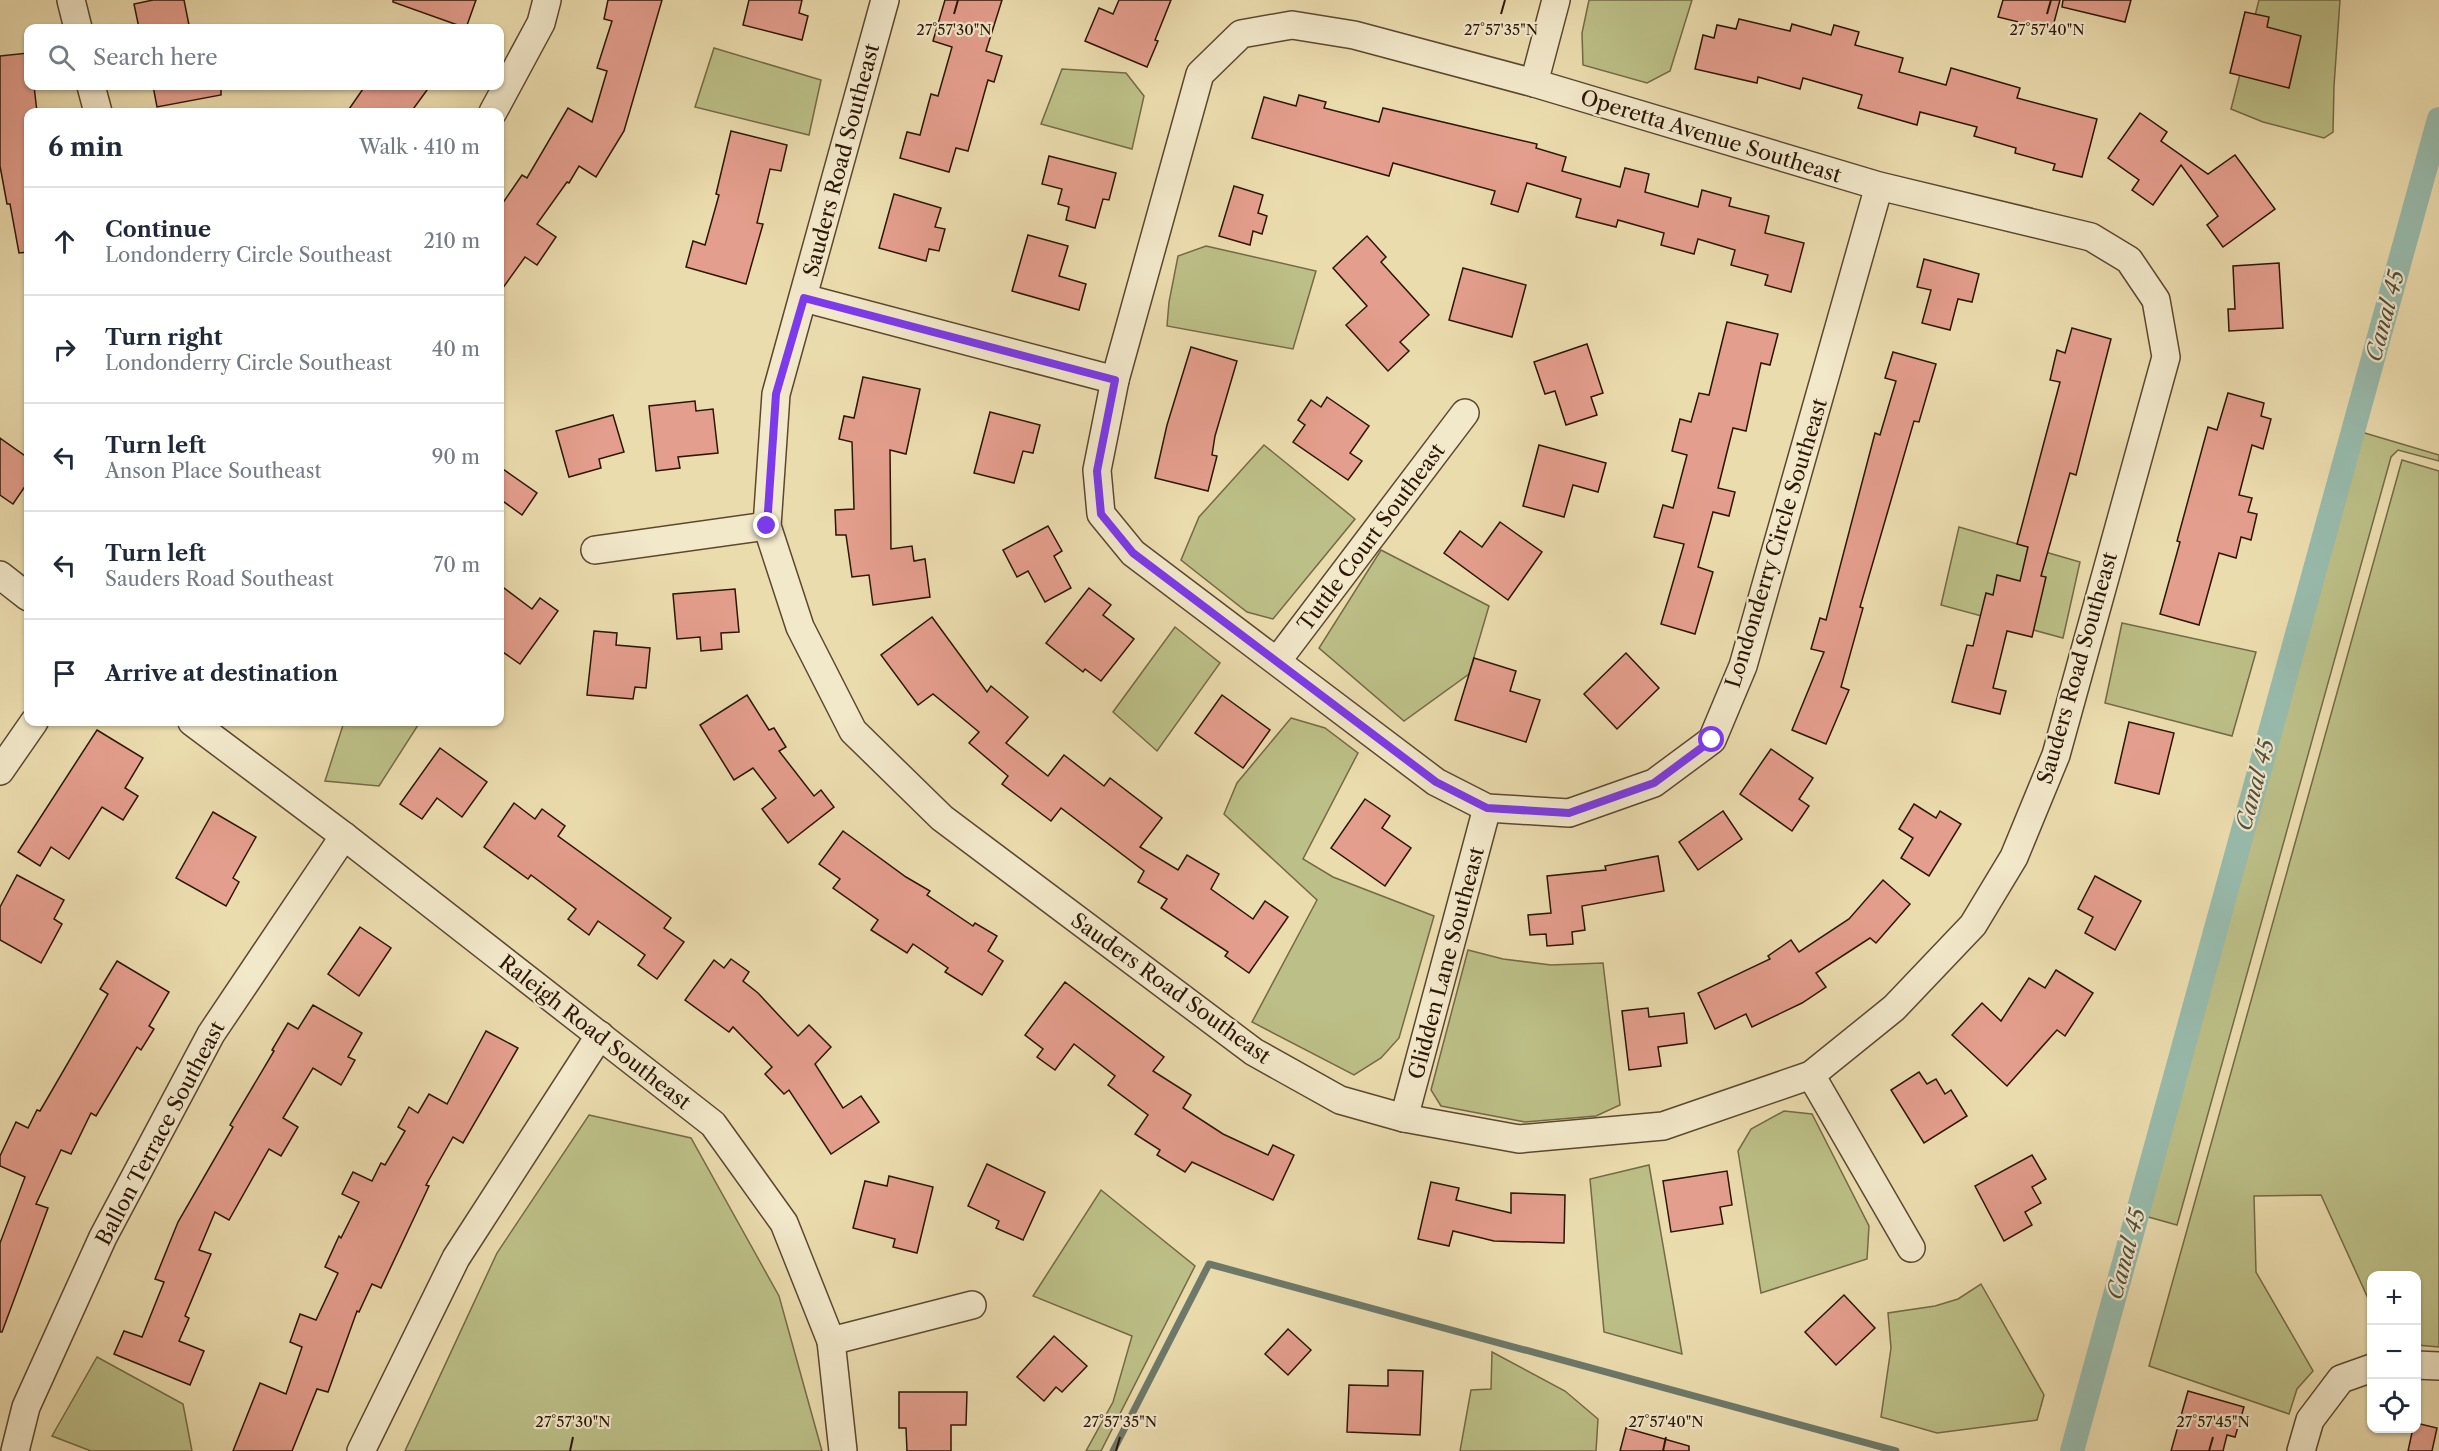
<!DOCTYPE html>
<html lang="en">
<head>
<meta charset="utf-8">
<style>
  body { margin:0; font-family:"Libre Caslon Text",serif; background:#f6f6f7; color:#1f2937 }
  .controls { position:absolute; right:18px; bottom:18px; display:grid; overflow:hidden; border-radius:12px; box-shadow:0 2px 4px #0004 }
  .controls button { width:54px; height:54px; display:grid; place-items:center; padding:0; border:0; border-bottom:2px solid #e0e1e3; background:#fff; color:#1f2937; font:30px sans-serif }
  .stop { position:absolute; width:18px; height:18px; margin:-14px; border:4px solid #7c3aed; border-radius:50%; background:#fff }
  .stop.end { background:#7c3aed; border-color:#fff; box-shadow:0 2px 6px #0008 }
  .list { margin:0; padding:0; list-style:none }
  h2 { display:flex; justify-content:space-between; align-items:center; height:78px; margin:0; padding:0 24px; font-size:26px }
  h2 small { font-size:20px; font-weight:400; color:#747a83 }
  .list li { display:grid; grid-template-columns:39px 1fr auto; gap:18px; align-items:center; box-sizing:border-box; height:108px; padding:0 24px; border-top:2px solid #e0e1e3 }
  .list b { display:block; font-size:22px; white-space:nowrap }
  .list p { margin:0; font-size:20px; white-space:nowrap; color:#747a83 }
  .list em { font-size:20px; font-style:normal; color:#747a83 }
  .icon { flex:none; width:33px; height:33px; fill:none; stroke:currentColor; stroke-width:2; stroke-linecap:round; stroke-linejoin:round }
  .map { position:relative; flex:none; width:2439px; height:1451px; overflow:hidden }
  .search { position:absolute; background:#fff; box-shadow:0 2px 4px #0004; left:24px; top:24px; width:480px; height:66px; display:flex; align-items:center; gap:15px; box-sizing:border-box; padding:0 21px; border-radius:12px; color:#747a83; font-size:22px }
  .panel { position:absolute; background:#fff; box-shadow:0 2px 4px #0004; left:24px; top:108px; width:480px; height:618px; border-radius:12px }
  .map>svg:first-child { display:block }
  .green { fill:#bcbf87; stroke:#746a46; stroke-width:1.5 }
  .lines { fill:none; stroke-linecap:round; stroke-linejoin:round }
  .stream { stroke:#6d7969; stroke-width:7 }
  .canal { stroke:#98bbac; stroke-width:24 }
  .building { fill:#e49e8d; stroke:#2c1605; stroke-width:1.5 }
  .minor-casing { stroke:#5c482f; stroke-width:30 }
  .minor { stroke:#f2e8ca; stroke-width:27 }
  .route { stroke:#7c3aed; stroke-width:8 }
  .ticks { fill:none; stroke:#2c1605; stroke-width:2 }
  .labels { text-anchor:middle; dominant-baseline:central; stroke-width:4.5; stroke-linejoin:round; paint-order:stroke }
  .street-label { font-size:21px; fill:#2c1605; stroke:#f2e8ca }
  .water-label { font-size:22px; font-style:italic; fill:#52503f; stroke:#f2e8ca }
  .ticks-label { font-size:15px; text-anchor:middle; fill:#2c1605; stroke:#f2e8ca; stroke-width:4.5; stroke-linejoin:round; paint-order:stroke }
</style>
</head>
<body>
<div class="map">
<svg width="2439" height="1451" viewBox="0 0 2439 1451">
  <rect width="100%" height="100%" fill="#ebdcae"/>
  <filter id="stains"><feTurbulence type="fractalNoise" baseFrequency=".00333" numOctaves="4"/><feColorMatrix values="0 0 0 0 .2 0 0 0 0 .09 0 0 0 0 .02 0 0 0 .5 -.17"/></filter>
  <radialGradient id="worn" r=".72"><stop offset=".6" stop-color="#630" stop-opacity="0"/><stop offset="1" stop-color="#630" stop-opacity=".3"/></radialGradient>
  <!-- green -->
  <g class="green">
    <polygon points="1589,0 1692,0 1670,71 1647,83 1583,65 1582,33"/>
    <polygon points="2259,0 2340,0 2334,86 2333,132 2324,138 2263,122 2231,109"/>
    <polygon points="714,48 821,80 809,135 695,107"/>
    <polygon points="1062,69 1126,73 1144,96 1132,149 1041,124"/>
    <polygon points="1206,246 1316,271 1293,349 1167,326 1169,302 1178,256"/>
    <polygon points="2358,431 2439,455 2439,461 2398,450 2391,457 2177,1225 2127,1211"/>
    <polygon points="1264,445 1355,519 1273,619 1247,612 1181,560 1199,517"/>
    <polygon points="2402,460 2439,471 2439,1347 2417,1345 2416,1276 2372,1276 2371,1305 2321,1195 2254,1196 2256,1272 2313,1371 2297,1389 2289,1414 2149,1366"/>
    <polygon points="1959,527 2080,562 2063,638 1941,605"/>
    <polygon points="1381,550 1489,606 1469,674 1404,721 1319,648"/>
    <polygon points="2122,623 2256,652 2232,736 2105,703"/>
    <polygon points="1175,627 1220,663 1157,751 1113,712"/>
    <polygon points="1291,718 1325,728 1358,753 1303,859 1333,877 1434,916 1399,1038 1381,1058 1354,1075 1252,1022 1317,900 1224,814 1237,783"/>
    <polygon points="344,722 420,722 379,786 325,781"/>
    <polygon points="1468,950 1503,959 1551,965 1603,963 1620,1105 1596,1116 1525,1122 1441,1106 1431,1090"/>
    <polygon points="1784,1111 1812,1114 1869,1226 1867,1259 1761,1293 1738,1151 1751,1129"/>
    <polygon points="589,1115 691,1138 779,1296 822,1451 405,1451 497,1253"/>
    <polygon points="1649,1165 1682,1354 1604,1332 1590,1179"/>
    <polygon points="1101,1190 1195,1266 1101,1451 1086,1451 1113,1402 1132,1336 1033,1296"/>
    <polygon points="1981,1284 2044,1395 2037,1420 1937,1433 1881,1417 1891,1348 1888,1313 1935,1306 1958,1299"/>
    <polygon points="1492,1352 1565,1391 1598,1419 1596,1451 1460,1451 1471,1390 1491,1389"/>
    <polygon points="97,1357 183,1404 192,1451 91,1451 52,1436"/>
  </g>
  <g class="lines">
    <!-- stream -->
    <polyline class="stream" points="1113,1451 1209,1264 1896,1451"/>
    <!-- canal -->
    <polyline class="canal" points="2072,1451 2439,119"/>
  </g>
  <!-- building -->
  <g class="building">
    <polygon points="153,0 184,0 189,25 172,28 139,28 134,4"/>
    <polygon points="393,0 476,0 466,28 393,2"/>
    <polygon points="608,0 662,0 624,131 596,177 579,166 569,183 567,182 537,224 556,237 537,265 525,257 500,292 500,207 522,175 527,178 568,108 592,122 607,71 597,68 612,21 604,19"/>
    <polygon points="749,0 802,0 799,13 808,16 802,40 743,25"/>
    <polygon points="945,0 1002,0 986,51 1002,56 994,82 988,80 968,151 956,148 949,172 900,158 907,132 920,135 931,94 938,96 952,47 933,41"/>
    <polygon points="1119,0 1171,0 1155,40 1158,41 1147,67 1085,41 1099,8 1113,14"/>
    <polygon points="2003,0 2060,0 2052,30 1998,17"/>
    <polygon points="2063,0 2131,0 2125,22 2062,7"/>
    <polygon points="2245,12 2269,17 2267,27 2301,36 2289,88 2230,73"/>
    <polygon points="1739,19 1790,31 1792,24 1831,35 1834,25 1859,32 1855,45 1903,58 1899,72 1946,85 1951,68 2020,88 2017,98 2097,119 2082,177 2053,170 2055,164 2015,153 2016,148 1974,136 1977,127 1920,112 1917,125 1858,108 1862,95 1803,78 1800,89 1758,77 1757,83 1695,69 1703,35 1714,38 1717,25 1736,29"/>
    <polygon points="28,53 28,86 34,86 37,112 28,112 28,252 19,253 10,204 7,204 0,166 0,56"/>
    <polygon points="153,86 221,86 221,95 157,107"/>
    <polygon points="365,86 430,86 411,112 347,112"/>
    <polygon points="1299,95 1326,102 1324,108 1379,122 1383,108 1537,144 1536,148 1566,157 1562,171 1620,187 1625,168 1649,174 1645,192 1698,207 1702,190 1731,198 1729,206 1769,216 1765,233 1804,243 1791,292 1765,285 1768,275 1731,265 1735,250 1698,239 1694,254 1661,245 1664,233 1618,220 1616,227 1576,217 1581,199 1527,183 1518,212 1491,204 1495,191 1393,163 1389,176 1252,138 1264,97 1296,106"/>
    <polygon points="2140,113 2167,132 2161,141 2208,174 2235,155 2275,209 2223,247 2207,225 2218,216 2181,165 2153,205 2132,190 2139,180 2108,158"/>
    <polygon points="731,131 787,145 781,171 770,169 757,223 763,224 746,284 686,267 693,241 705,245 719,195 716,194"/>
    <polygon points="1049,156 1116,173 1109,200 1103,199 1095,228 1066,220 1069,207 1058,204 1062,189 1042,184"/>
    <polygon points="1234,186 1263,195 1258,213 1267,216 1262,234 1253,231 1250,245 1219,236"/>
    <polygon points="894,194 941,208 935,227 945,229 939,251 929,249 926,261 879,248"/>
    <polygon points="1028,235 1068,246 1059,276 1086,284 1079,310 1012,291"/>
    <polygon points="1367,236 1386,257 1381,262 1429,315 1400,342 1409,351 1388,371 1346,325 1367,306 1333,268"/>
    <polygon points="1924,259 1979,274 1972,302 1958,299 1950,330 1922,323 1931,290 1917,287"/>
    <polygon points="2279,263 2283,328 2229,331 2228,309 2235,309 2233,266"/>
    <polygon points="1463,268 1526,285 1512,337 1449,320"/>
    <polygon points="1727,322 1778,334 1770,365 1761,363 1746,431 1733,428 1718,488 1735,492 1729,516 1713,512 1698,567 1713,572 1695,634 1661,624 1684,544 1654,537 1663,505 1673,508 1687,455 1672,451 1680,419 1691,422 1699,393 1709,395"/>
    <polygon points="2072,328 2111,339 2076,475 2070,473 2041,576 2046,577 2032,637 2007,631 1993,688 2006,691 2000,714 1952,702 1967,645 1973,646 1986,593 1993,595 1997,575 2020,581 2028,547 2017,544 2060,382 2050,380 2057,350 2065,353"/>
    <polygon points="1587,344 1603,393 1591,397 1597,415 1566,425 1555,391 1545,394 1534,362"/>
    <polygon points="1191,347 1237,361 1215,436 1212,455 1217,456 1208,491 1155,478 1167,425"/>
    <polygon points="1893,352 1936,364 1919,422 1914,421 1860,607 1863,608 1841,687 1849,690 1826,744 1792,730 1824,652 1811,649 1820,618 1826,620 1875,433 1880,435 1896,381 1885,378"/>
    <polygon points="863,377 920,389 906,454 890,450 891,549 912,546 914,561 925,559 930,597 873,605 869,575 852,577 846,535 836,535 835,510 854,509 852,442 839,439 844,416 854,418"/>
    <polygon points="2228,393 2264,403 2261,416 2271,419 2263,449 2252,445 2239,495 2252,498 2248,512 2257,514 2251,540 2241,537 2236,558 2219,553 2199,625 2160,614 2180,542 2177,541 2208,427 2217,430"/>
    <polygon points="1327,397 1369,426 1350,453 1362,461 1348,480 1293,442 1305,425 1298,420 1311,400 1321,407"/>
    <polygon points="695,401 696,411 713,409 718,453 678,457 680,468 656,471 649,406"/>
    <polygon points="990,412 1040,425 1033,453 1023,451 1014,483 974,473"/>
    <polygon points="613,415 624,452 599,459 601,468 569,477 556,431"/>
    <polygon points="0,438 28,458 28,482 13,504 0,495"/>
    <polygon points="1539,445 1606,463 1598,492 1573,485 1564,517 1523,506"/>
    <polygon points="500,467 537,493 522,515 500,499"/>
    <polygon points="1500,522 1542,552 1508,600 1444,553 1460,531 1482,547"/>
    <polygon points="1048,526 1062,551 1054,556 1071,588 1045,602 1028,571 1017,577 1003,550"/>
    <polygon points="500,585 532,609 540,598 558,611 520,664 500,650"/>
    <polygon points="1089,588 1111,605 1103,615 1134,639 1101,681 1085,669 1083,672 1046,643"/>
    <polygon points="735,589 739,632 721,633 722,649 701,651 700,637 677,639 673,594"/>
    <polygon points="932,617 987,692 991,686 1028,717 1006,743 1048,776 1064,755 1104,786 1110,778 1162,818 1140,847 1178,870 1187,855 1219,874 1211,889 1253,919 1265,901 1288,917 1249,973 1225,956 1228,952 1161,908 1167,899 1138,882 1144,871 1061,808 1051,821 1002,784 1008,776 969,743 979,732 933,694 918,705 881,655"/>
    <polygon points="594,631 617,633 616,645 650,648 646,688 635,687 633,699 587,695"/>
    <polygon points="1626,653 1659,688 1617,729 1584,694"/>
    <polygon points="1474,658 1516,671 1510,691 1540,700 1526,742 1455,720"/>
    <polygon points="747,695 769,730 774,728 786,747 779,751 814,796 821,790 834,807 788,843 762,809 776,798 753,768 734,780 700,725"/>
    <polygon points="1222,695 1270,730 1243,768 1195,733"/>
    <polygon points="2129,722 2174,733 2159,794 2115,783"/>
    <polygon points="97,730 143,758 125,788 138,796 123,820 102,807 69,859 51,847 40,866 18,852"/>
    <polygon points="440,748 487,782 462,817 437,798 422,819 400,804"/>
    <polygon points="1771,749 1813,778 1799,799 1809,806 1792,831 1740,794"/>
    <polygon points="1365,799 1390,816 1382,828 1411,848 1385,886 1331,848"/>
    <polygon points="514,803 535,819 542,809 565,826 558,836 671,918 664,928 684,942 657,979 638,965 645,955 598,921 589,935 568,919 576,909 531,875 528,879 484,847"/>
    <polygon points="1914,804 1936,818 1940,811 1961,824 1929,876 1901,858 1913,838 1899,829"/>
    <polygon points="1723,811 1742,839 1698,870 1679,842"/>
    <polygon points="213,812 256,837 233,878 239,882 226,906 176,878"/>
    <polygon points="843,831 906,877 930,891 927,895 973,926 975,923 997,936 988,951 1003,961 982,995 945,972 948,968 913,944 907,953 871,930 878,920 833,888 840,879 819,864"/>
    <polygon points="1658,856 1664,891 1582,906 1585,930 1572,932 1573,944 1547,946 1546,934 1530,935 1528,915 1551,913 1547,876 1606,870 1605,866"/>
    <polygon points="17,875 64,900 54,919 62,924 41,963 0,940 0,907"/>
    <polygon points="2095,876 2141,901 2115,950 2085,933 2093,917 2078,909"/>
    <polygon points="1883,880 1910,904 1876,943 1870,938 1816,973 1826,987 1802,1003 1752,1027 1746,1014 1715,1029 1698,993 1770,959 1768,956 1791,940 1799,952 1849,919"/>
    <polygon points="360,927 391,948 359,996 328,974"/>
    <polygon points="731,959 749,972 743,981 758,993 798,1036 809,1025 831,1047 815,1064 843,1108 861,1096 879,1122 831,1154 789,1090 784,1094 765,1074 772,1067 733,1027 729,1032 685,1000 714,960 724,968"/>
    <polygon points="117,961 169,992 149,1026 154,1029 141,1050 137,1047 96,1116 91,1113 71,1154 61,1150 36,1204 48,1208 2,1332 0,1332 0,1243 25,1177 0,1166 0,1156 16,1122 28,1128 37,1110 40,1111 108,994 100,989"/>
    <polygon points="2056,970 2093,993 2065,1036 2057,1030 2007,1086 1952,1035 1982,1003 2001,1021 2029,978 2045,988"/>
    <polygon points="1065,982 1164,1057 1153,1071 1191,1095 1183,1108 1223,1134 1268,1155 1273,1145 1294,1155 1273,1200 1192,1162 1185,1172 1157,1155 1160,1150 1135,1134 1148,1115 1108,1085 1115,1076 1074,1044 1055,1070 1037,1057 1043,1049 1025,1035"/>
    <polygon points="313,1005 362,1033 348,1057 355,1060 341,1085 313,1068 283,1118 298,1127 281,1156 269,1149 229,1220 215,1212 199,1250 211,1254 185,1316 189,1318 179,1341 204,1351 190,1385 114,1354 124,1331 142,1337 164,1282 155,1279 178,1222 233,1127 230,1125 274,1051 272,1050 288,1023 298,1029"/>
    <polygon points="1648,1008 1649,1017 1684,1013 1687,1043 1658,1047 1661,1066 1629,1070 1622,1011"/>
    <polygon points="486,1031 518,1048 463,1143 453,1137 426,1185 429,1186 381,1288 372,1284 359,1312 357,1311 328,1392 317,1389 292,1451 233,1451 260,1383 286,1394 302,1347 290,1342 300,1314 316,1320 338,1273 325,1267 339,1236 341,1238 359,1202 342,1194 353,1172 372,1181 381,1163 385,1165 405,1131 398,1127 409,1107 418,1113 429,1094 447,1104"/>
    <polygon points="1919,1072 1927,1084 1936,1079 1945,1094 1951,1090 1967,1116 1924,1143 1891,1090"/>
    <polygon points="2032,1155 2046,1179 2032,1187 2041,1203 2025,1212 2032,1225 2004,1241 1975,1186"/>
    <polygon points="987,1164 1045,1192 1023,1240 996,1228 999,1221 968,1206"/>
    <polygon points="1727,1171 1732,1205 1720,1207 1723,1224 1671,1232 1663,1181"/>
    <polygon points="889,1176 933,1187 917,1253 893,1247 895,1239 853,1228 865,1181 887,1186"/>
    <polygon points="1431,1182 1459,1188 1456,1200 1511,1213 1511,1193 1565,1195 1564,1243 1494,1241 1453,1231 1449,1246 1418,1239"/>
    <polygon points="1844,1295 1875,1328 1836,1365 1805,1332"/>
    <polygon points="1288,1329 1311,1350 1288,1375 1265,1354"/>
    <polygon points="1054,1336 1087,1366 1062,1392 1056,1387 1044,1401 1017,1377"/>
    <polygon points="1388,1370 1423,1371 1420,1435 1347,1432 1349,1385 1388,1386"/>
    <polygon points="2188,1391 2244,1407 2235,1437 2227,1435 2223,1451 2171,1451"/>
    <polygon points="899,1392 967,1392 966,1425 951,1425 951,1451 907,1451 906,1428 899,1428"/>
    <polygon points="2416,1423 2437,1428 2432,1451 2408,1451 2413,1428 2416,1428"/>
    <polygon points="1626,1428 1689,1446 1689,1451 1620,1451"/>
  </g>
  <g class="lines">
    <!-- minor casing -->
    <g class="minor-casing">
      <g id="minor">
        <polyline points="71,0 78,28"/>
        <polyline points="885,0 776,394 767,526 800,627 853,731 942,818 1254,1052 1340,1100 1404,1118 1519,1139 1663,1126 1811,1075 1894,1008 1973,925 2014,857 2056,755 2166,357 2156,300 2129,260 2091,237 1879,186 1534,83 1354,35 1292,25 1241,34 1200,74 1115,380 1097,470 1101,514 1133,553 1436,782 1487,808 1569,813 1654,783 1712,740 1743,666 1879,186"/>
        <polyline points="1534,83 1556,0"/>
        <polyline points="91,86 98,112"/>
        <polyline points="493,112 541,23 547,0"/>
        <polyline points="804,298 1115,380"/>
        <polyline points="595,550 767,526"/>
        <polyline points="0,575 28,597"/>
        <polyline points="1277,661 1465,413"/>
        <polyline points="192,722 344,836 713,1124 784,1223 831,1341 843,1451"/>
        <polyline points="0,771 34,722"/>
        <polyline points="1811,1075 1911,1248"/>
        <polyline points="1404,1118 1487,808"/>
        <polyline points="831,1341 972,1305"/>
        <polyline points="2416,1365 2439,1366"/>
        <polyline points="15,1451 26,1407 103,1237 211,1034 344,836"/>
        <polyline points="361,1451 456,1258 600,1035"/>
        <polyline points="2301,1451 2310,1420 2341,1379 2372,1368"/>
      </g>
    </g>
    <!-- minor -->
    <use href="#minor" class="minor"/>
  </g>
  <g class="lines">
    <!-- route -->
    <polyline class="route" points="767,526 776,394 804,298 1115,380 1097,471 1101,514 1133,553 1436,782 1487,808 1569,813 1654,783 1712,740"/>
  </g>
  <!-- ticks -->
  <path class="ticks" d="M954,14L958,0M1501,14L1505,0M2047,14L2051,0M570,1451L573,1437M1116,1451L1120,1437M1663,1451L1666,1437M2209,1451L2213,1437"/>
  <g class="labels">
    <!-- street labels -->
    <g class="street-label">
      <text transform="translate(1711 136) rotate(17)">Operetta Avenue Southeast</text>
      <text transform="translate(841 160) rotate(-75)">Sauders Road Southeast</text>
      <text transform="translate(1371 537) rotate(-53)">Tuttle Court Southeast</text>
      <text transform="translate(1776 543) rotate(-73)">Londonderry Circle Southeast</text>
      <text transform="translate(2077 668) rotate(-74)">Sauders Road Southeast</text>
      <text transform="translate(1446 963) rotate(-75)">Glidden Lane Southeast</text>
      <text transform="translate(1171 988) rotate(36)">Sauders Road Southeast</text>
      <text transform="translate(595 1032) rotate(38)">Raleigh Road Southeast</text>
      <text transform="translate(160 1133) rotate(-62)">Ballon Terrace Southeast</text>
    </g>
    <!-- water labels -->
    <g class="water-label">
      <text transform="translate(2385 316) rotate(-75)">Canal 45</text>
      <text transform="translate(2255 785) rotate(-75)">Canal 45</text>
      <text transform="translate(2126 1254) rotate(-75)">Canal 45</text>
    </g>
  </g>
  <g class="ticks-label">
    <text x="954" y="35">27°57'30"N</text>
    <text x="1501" y="35">27°57'35"N</text>
    <text x="2047" y="35">27°57'40"N</text>
    <text x="573" y="1427">27°57'30"N</text>
    <text x="1120" y="1427">27°57'35"N</text>
    <text x="1666" y="1427">27°57'40"N</text>
    <text x="2213" y="1427">27°57'45"N</text>
  </g>
  <rect width="100%" height="100%" filter="url(#stains)"/>
  <rect width="100%" height="100%" fill="url(#worn)"/>
</svg>
<div class="controls">
<button>+</button>
<button>−</button>
<button><svg class="icon" aria-label="locate" viewBox="0 0 24 24"><circle cx="12" cy="12" r="6"/><path d="M12 2v4M12 18v4M2 12h4M18 12h4"/></svg></button>
</div>
<div class="stop" style="left:1712px;top:740px"></div>
<div class="stop end" style="left:767px;top:526px"></div>
<div class="search"><svg class="icon" aria-label="search" viewBox="0 0 24 24"><circle cx="10" cy="10" r="6"/><path d="M15 15l6 6"/></svg>Search here</div>
<section class="panel">
<h2>6 min<small>Walk · 410 m</small></h2>
<ul class="list">
<li><svg class="icon" aria-label="ahead" viewBox="0 0 24 24"><path d="M12 20V5M6 11l6-6 6 6"/></svg><div><b>Continue</b><p>Londonderry Circle Southeast</p></div><em>210 m</em></li>
<li><svg class="icon" aria-label="right" viewBox="0 0 24 24"><path d="M7 20v-9h11M14 6l5 5-5 5"/></svg><div><b>Turn right</b><p>Londonderry Circle Southeast</p></div><em>40 m</em></li>
<li><svg class="icon" aria-label="left" viewBox="0 0 24 24"><path d="M17 20v-9H6M10 6l-5 5 5 5"/></svg><div><b>Turn left</b><p>Anson Place Southeast</p></div><em>90 m</em></li>
<li><svg class="icon" aria-label="left" viewBox="0 0 24 24"><path d="M17 20v-9H6M10 6l-5 5 5 5"/></svg><div><b>Turn left</b><p>Sauders Road Southeast</p></div><em>70 m</em></li>
<li><svg class="icon" aria-label="arrive" viewBox="0 0 24 24"><path d="M6 21V4h12l-3 4 3 4H6"/></svg><div><b>Arrive at destination</b></div></li>
</ul>
</section>
</div>
</body>
</html>
